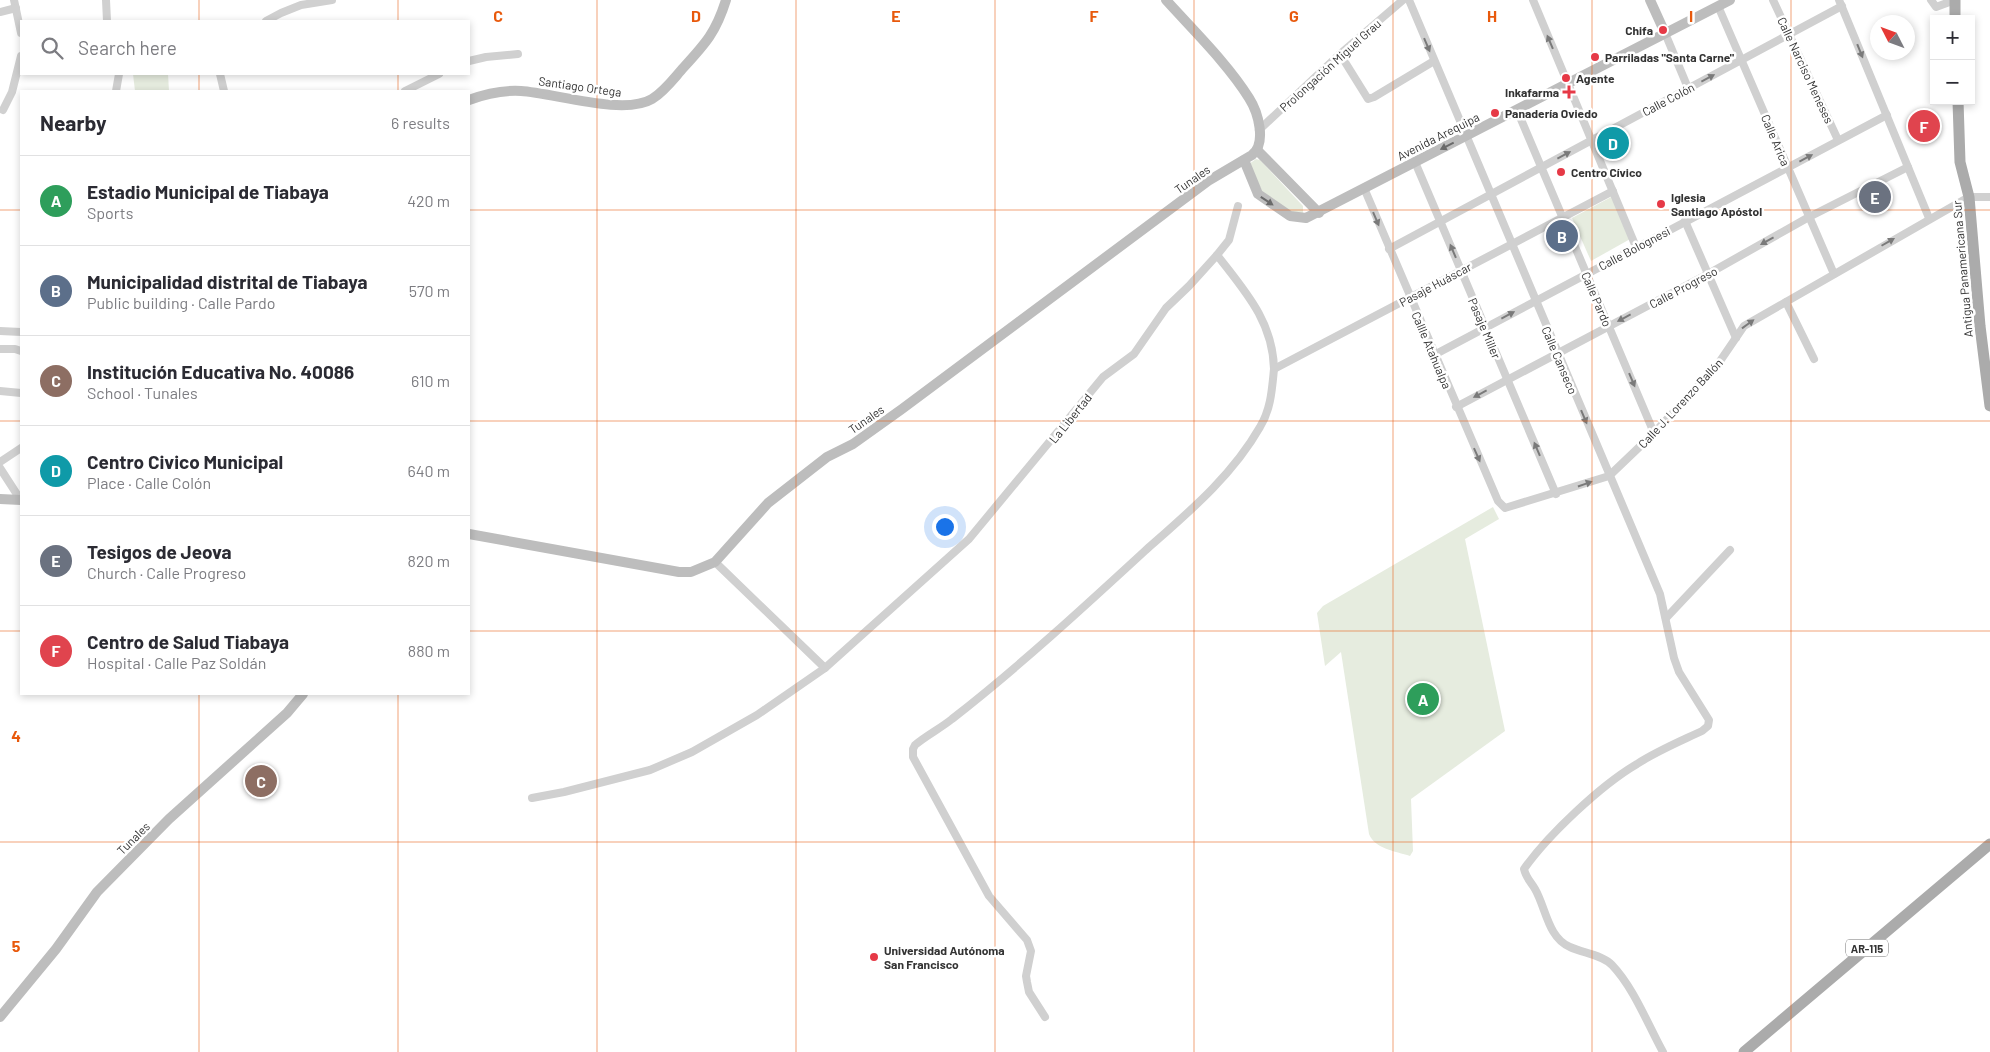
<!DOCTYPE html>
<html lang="en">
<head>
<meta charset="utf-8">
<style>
  body { margin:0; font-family:Barlow,sans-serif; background:#f2f2f3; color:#2b2b33 }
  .controls { position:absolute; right:15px; top:15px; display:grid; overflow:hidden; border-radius:0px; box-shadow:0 2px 8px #0003 }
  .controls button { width:45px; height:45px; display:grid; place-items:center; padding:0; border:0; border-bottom:1px solid #e1e1e2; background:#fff; color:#2b2b33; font:25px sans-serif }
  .compass { position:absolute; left:1870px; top:15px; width:45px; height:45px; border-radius:50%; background:#fff; box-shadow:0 2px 8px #0003; rotate:312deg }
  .you { position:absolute; left:944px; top:526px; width:18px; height:18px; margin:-12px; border:4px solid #fff; border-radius:50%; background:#1a73e8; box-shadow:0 0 0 8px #1a73e833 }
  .badge { display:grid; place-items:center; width:32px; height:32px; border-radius:50%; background:#0b8043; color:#fff; font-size:16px; font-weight:700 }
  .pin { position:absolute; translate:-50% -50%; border:2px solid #fff; box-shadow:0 1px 5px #0006 }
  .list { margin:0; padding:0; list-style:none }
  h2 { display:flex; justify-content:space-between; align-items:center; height:65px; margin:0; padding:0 20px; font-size:21px }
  h2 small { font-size:16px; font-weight:400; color:#7c7c81 }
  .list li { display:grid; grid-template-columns:32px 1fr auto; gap:15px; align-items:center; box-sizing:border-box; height:90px; padding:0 20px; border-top:1px solid #e1e1e2 }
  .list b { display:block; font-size:19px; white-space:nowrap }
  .list p { margin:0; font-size:16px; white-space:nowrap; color:#7c7c81 }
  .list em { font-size:16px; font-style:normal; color:#7c7c81 }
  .icon { flex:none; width:28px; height:28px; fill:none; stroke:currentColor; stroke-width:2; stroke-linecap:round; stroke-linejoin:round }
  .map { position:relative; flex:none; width:1990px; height:1052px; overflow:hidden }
  .search { position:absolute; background:#fff; box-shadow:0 2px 8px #0003; left:20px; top:20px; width:450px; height:55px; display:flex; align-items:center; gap:12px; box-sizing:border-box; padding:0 18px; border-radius:0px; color:#7c7c81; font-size:19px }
  .panel { position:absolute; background:#fff; box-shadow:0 2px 8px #0003; left:20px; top:90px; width:450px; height:605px; border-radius:0px }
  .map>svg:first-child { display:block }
  .green { fill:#e6ecdf }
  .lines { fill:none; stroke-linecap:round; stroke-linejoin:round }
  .street { stroke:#d0d0d0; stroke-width:8 }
  .secondary { stroke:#bdbdbd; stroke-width:10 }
  .primary { stroke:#ababab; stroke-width:11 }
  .oneway { fill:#7a7a7a }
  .oneway2 { fill:#6a6a6a }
  .grid { fill:none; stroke:#e8590c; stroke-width:1; stroke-opacity:0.55 }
  .poi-dot { fill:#e63946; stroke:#fff; stroke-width:2 }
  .labels { text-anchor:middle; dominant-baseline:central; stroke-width:5; stroke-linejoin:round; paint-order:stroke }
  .shield { fill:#fff; stroke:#707070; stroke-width:1 }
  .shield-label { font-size:11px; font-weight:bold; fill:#333 }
  .poi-label { font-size:12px; font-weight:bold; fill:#333; stroke:#fff; text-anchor:start }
  .street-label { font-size:12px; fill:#333; stroke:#fff }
  .grid-label { font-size:16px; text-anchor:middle; font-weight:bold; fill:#e8590c; stroke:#fff; stroke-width:5; stroke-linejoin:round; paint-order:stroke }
</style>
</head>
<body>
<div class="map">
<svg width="1990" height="1052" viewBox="0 0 1990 1052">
  <rect width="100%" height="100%" fill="#fff"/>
  <!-- green -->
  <g class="green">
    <polygon points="133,74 168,74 169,91 135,91"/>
    <polygon points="1256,159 1260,160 1303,206 1303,213 1296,215 1264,195 1249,164"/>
    <polygon points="1613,196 1632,238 1591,261 1572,218"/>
    <path d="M1493,507L1499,519L1465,539L1505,731L1411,799L1413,851L1410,856C1395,851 1375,849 1369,834L1341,652L1325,666L1317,613L1323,606Z"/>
  </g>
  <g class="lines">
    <!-- street -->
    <g class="street">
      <polyline points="14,0 21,33"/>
      <polyline points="106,0 107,21"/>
      <path d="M1409,0L1660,594L1674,658L1679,672L1709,720L1708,726L1702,731C1681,741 1657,751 1637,764C1601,785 1548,835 1524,869C1526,878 1531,882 1535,889C1546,908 1548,938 1570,947C1583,953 1603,955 1612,965C1634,988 1648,1025 1663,1052"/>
      <polyline points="1533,0 1636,247"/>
      <polyline points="1773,0 1838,140"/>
      <polyline points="1839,0 1929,218"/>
      <polyline points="1931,0 1936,7 1955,0"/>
      <polyline points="1718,6 1834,274"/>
      <polyline points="0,12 16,8"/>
      <polyline points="266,21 281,13 301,5 332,0"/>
      <polyline points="1665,33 1688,88"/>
      <polyline points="1340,54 1368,99 1374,97 1434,61"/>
      <polyline points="469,61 486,57 518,54"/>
      <polyline points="220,74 224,91"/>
      <polyline points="116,91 119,74"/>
      <polyline points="405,91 439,74"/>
      <polyline points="3,110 12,92 21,56"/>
      <polyline points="1517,110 1654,433"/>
      <polyline points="1259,130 1340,54 1403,0"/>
      <polyline points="1415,162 1556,494"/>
      <polyline points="1364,188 1498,501 1505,508 1609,476 1654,433 1716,367 1744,326 1969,197 1990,197"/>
      <polyline points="1685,221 1736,338"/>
      <polyline points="1389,249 1842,6"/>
      <polyline points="1217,255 1229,240 1238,206"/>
      <polyline points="1786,302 1814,359"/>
      <polyline points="0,331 21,332"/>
      <polyline points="0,349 15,349 21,351"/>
      <polyline points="1434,355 1887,115"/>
      <polyline points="0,391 21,393"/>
      <polyline points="1456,407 1708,274 1809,217 1908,167"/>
      <polyline points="0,462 21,448"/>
      <polyline points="0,468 20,499"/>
      <polyline points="715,562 825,668"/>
      <polyline points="1666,618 1730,550"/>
      <path d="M532,798L564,792L650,770L692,752L757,715L825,668L969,539L1103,377L1134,354L1166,308L1189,286L1217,255C1244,290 1273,321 1274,369"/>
      <path d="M1045,1017L1029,992L1027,982L1026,976L1031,951L1027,940L989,896L913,757V749L915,745C927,735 941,728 952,719C1020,666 1084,607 1147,549C1189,512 1232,476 1260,427C1271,409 1272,389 1274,369L1613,191"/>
    </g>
    <!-- secondary -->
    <g class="secondary">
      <polyline points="1650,0 1665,33"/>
      <path d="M469,100C485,94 503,90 521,91C554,93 624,116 652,99C665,91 674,78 684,67C706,43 716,32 726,0"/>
      <polyline points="1257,150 1319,213"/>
      <polyline points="1244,160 1258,194 1290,216 1306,218 1730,0"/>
      <polyline points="0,499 21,500"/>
      <path d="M469,534L679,572H691L715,562L768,503L827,457L853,444L902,409L1208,181L1252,155C1267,143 1258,112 1249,98C1228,64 1193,30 1166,0"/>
      <polyline points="0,1017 56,949 97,892 169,819 287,713 303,694"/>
    </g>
    <!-- primary -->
    <g class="primary">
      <polyline points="1955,0 1955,19"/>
      <polyline points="1958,101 1960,162 1969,197 1980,326 1990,406"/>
      <polyline points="1744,1052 1990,844"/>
    </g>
  </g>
  <!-- one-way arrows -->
  <defs><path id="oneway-solid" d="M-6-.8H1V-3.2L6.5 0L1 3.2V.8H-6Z" transform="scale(1.25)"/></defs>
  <g class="oneway">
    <use href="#oneway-solid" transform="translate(1550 42) rotate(-113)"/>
    <use href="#oneway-solid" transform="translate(1427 45) rotate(67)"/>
    <use href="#oneway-solid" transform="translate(1860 51) rotate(68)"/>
    <use href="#oneway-solid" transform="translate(1708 78) rotate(-28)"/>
    <use href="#oneway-solid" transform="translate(1564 155) rotate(-28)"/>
    <use href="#oneway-solid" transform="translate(1806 158) rotate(-28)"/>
    <use href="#oneway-solid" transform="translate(1376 219) rotate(67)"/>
    <use href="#oneway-solid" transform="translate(1767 241) rotate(151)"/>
    <use href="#oneway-solid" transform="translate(1888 242) rotate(-30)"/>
    <use href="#oneway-solid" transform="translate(1453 251) rotate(-113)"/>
    <use href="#oneway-solid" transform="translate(1508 315) rotate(-28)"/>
    <use href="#oneway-solid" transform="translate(1624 318) rotate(152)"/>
    <use href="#oneway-solid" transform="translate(1748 324) rotate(-36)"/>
    <use href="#oneway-solid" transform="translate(1632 380) rotate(67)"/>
    <use href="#oneway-solid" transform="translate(1480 394) rotate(152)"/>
    <use href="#oneway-solid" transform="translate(1584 417) rotate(67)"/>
    <use href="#oneway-solid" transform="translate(1537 449) rotate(-113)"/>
    <use href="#oneway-solid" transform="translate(1477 455) rotate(66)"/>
    <use href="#oneway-solid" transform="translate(1585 484) rotate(-19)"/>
  </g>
  <g class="oneway2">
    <use href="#oneway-solid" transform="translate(1447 146) rotate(153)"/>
    <use href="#oneway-solid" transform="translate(1267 201) rotate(34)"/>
  </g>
  <!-- grid -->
  <path class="grid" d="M199,0V21M398,0V21M597,0V1052M796,0V1052M995,0V1052M1194,0V1052M1393,0V1052M1592,0V1052M1791,0V1052M199,74V91M398,74V91M0,210H21M469,210H1990M0,421H21M469,421H1990M0,631H21M469,631H1990M199,694V1052M398,694V1052M0,842H1990"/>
  <!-- markers -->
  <g class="poi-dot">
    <circle cx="1663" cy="30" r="5"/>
    <circle cx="1595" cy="57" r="5"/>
    <circle cx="1566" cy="78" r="5"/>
    <path d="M1566.5 84.5h5v5h5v5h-5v5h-5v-5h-5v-5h5z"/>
    <circle cx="1495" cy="113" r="5"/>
    <circle cx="1561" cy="172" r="5"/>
    <circle cx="1661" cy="204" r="5"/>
    <circle cx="874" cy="957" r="5"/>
  </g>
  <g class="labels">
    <!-- shield labels -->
    <rect class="shield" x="1846" y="939.5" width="42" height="17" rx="4"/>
    <g class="shield-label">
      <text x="1867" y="948">AR-115</text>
    </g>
    <!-- poi labels -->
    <g class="poi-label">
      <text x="1653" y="30" text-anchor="end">Chifa</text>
      <text x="1605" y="57">Parriladas "Santa Carne"</text>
      <text x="1576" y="78">Agente</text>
      <text x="1559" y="92" text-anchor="end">Inkafarma</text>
      <text x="1505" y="113">Panadería Oviedo</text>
      <text x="1571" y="172">Centro Cívico</text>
      <text x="1671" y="197">Iglesia<tspan x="1671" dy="14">Santiago Apóstol</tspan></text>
      <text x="884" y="950">Universidad Autónoma<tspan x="884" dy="14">San Francisco</tspan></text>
    </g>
    <!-- street labels -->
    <g class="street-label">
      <text transform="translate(1330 65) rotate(-42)">Prolongación Miguel Grau</text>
      <text transform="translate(1806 70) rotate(65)">Calle Narciso Meneses</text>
      <text transform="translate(580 86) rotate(8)">Santiago Ortega</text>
      <text transform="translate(1668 99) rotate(-28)">Calle Colón</text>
      <text transform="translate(1438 136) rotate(-27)">Avenida Arequipa</text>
      <text transform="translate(1776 140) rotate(67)">Calle Arica</text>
      <text transform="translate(1192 179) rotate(-35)">Tunales</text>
      <text transform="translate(1634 248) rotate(-28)">Calle Bolognesi</text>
      <text transform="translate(1962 269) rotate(-95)">Antigua Panamericana Sur</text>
      <text transform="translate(1435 284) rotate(-28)">Pasaje Huáscar</text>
      <text transform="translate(1683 287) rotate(-28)">Calle Progreso</text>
      <text transform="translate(1597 299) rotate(67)">Calle Pardo</text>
      <text transform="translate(1485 328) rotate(67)">Pasaje Miller</text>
      <text transform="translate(1432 350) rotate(67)">Callle Atahualpa</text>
      <text transform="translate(1560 360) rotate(67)">Calle Canseco</text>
      <text transform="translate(1680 403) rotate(-47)">Calle J. Lorenzo Ballón</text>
      <text transform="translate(1070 418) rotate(-51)">La Libertad</text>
      <text transform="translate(866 419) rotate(-35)">Tunales</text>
      <text transform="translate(133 838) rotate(-45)">Tunales</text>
    </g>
  </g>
  <g class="grid-label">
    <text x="498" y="22">C</text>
    <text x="696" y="22">D</text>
    <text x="896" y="22">E</text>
    <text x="1094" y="22">F</text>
    <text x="1294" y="22">G</text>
    <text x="1492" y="22">H</text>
    <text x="1691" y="22">I</text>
    <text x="16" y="742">4</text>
    <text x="16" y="952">5</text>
  </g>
</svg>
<div class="controls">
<button>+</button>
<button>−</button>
</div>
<svg class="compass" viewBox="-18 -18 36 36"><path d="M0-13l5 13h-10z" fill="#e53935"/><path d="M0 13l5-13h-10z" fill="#7c7c81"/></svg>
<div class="you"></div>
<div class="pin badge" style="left:1423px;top:699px;background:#2e9e5b">A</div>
<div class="pin badge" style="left:1562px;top:236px;background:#5c6f8a">B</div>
<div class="pin badge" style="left:261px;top:781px;background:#8d6e63">C</div>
<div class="pin badge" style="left:1613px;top:143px;background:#0f9aa8">D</div>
<div class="pin badge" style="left:1875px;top:197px;background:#6b7280">E</div>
<div class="pin badge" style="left:1924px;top:126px;background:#e0444e">F</div>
<div class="search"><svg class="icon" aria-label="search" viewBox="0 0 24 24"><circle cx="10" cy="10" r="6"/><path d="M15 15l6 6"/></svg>Search here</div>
<section class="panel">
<h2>Nearby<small>6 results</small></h2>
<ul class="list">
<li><span class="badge" style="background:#2e9e5b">A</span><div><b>Estadio Municipal de Tiabaya</b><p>Sports</p></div><em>420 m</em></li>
<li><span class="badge" style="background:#5c6f8a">B</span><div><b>Municipalidad distrital de Tiabaya</b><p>Public building · Calle Pardo</p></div><em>570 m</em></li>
<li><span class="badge" style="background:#8d6e63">C</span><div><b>Institución Educativa No. 40086</b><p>School · Tunales</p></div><em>610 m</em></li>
<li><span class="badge" style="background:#0f9aa8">D</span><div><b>Centro Civico Municipal</b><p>Place · Calle Colón</p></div><em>640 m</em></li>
<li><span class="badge" style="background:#6b7280">E</span><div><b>Tesigos de Jeova</b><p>Church · Calle Progreso</p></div><em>820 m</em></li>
<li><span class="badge" style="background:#e0444e">F</span><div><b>Centro de Salud Tiabaya</b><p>Hospital · Calle Paz Soldán</p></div><em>880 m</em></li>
</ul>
</section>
</div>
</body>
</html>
